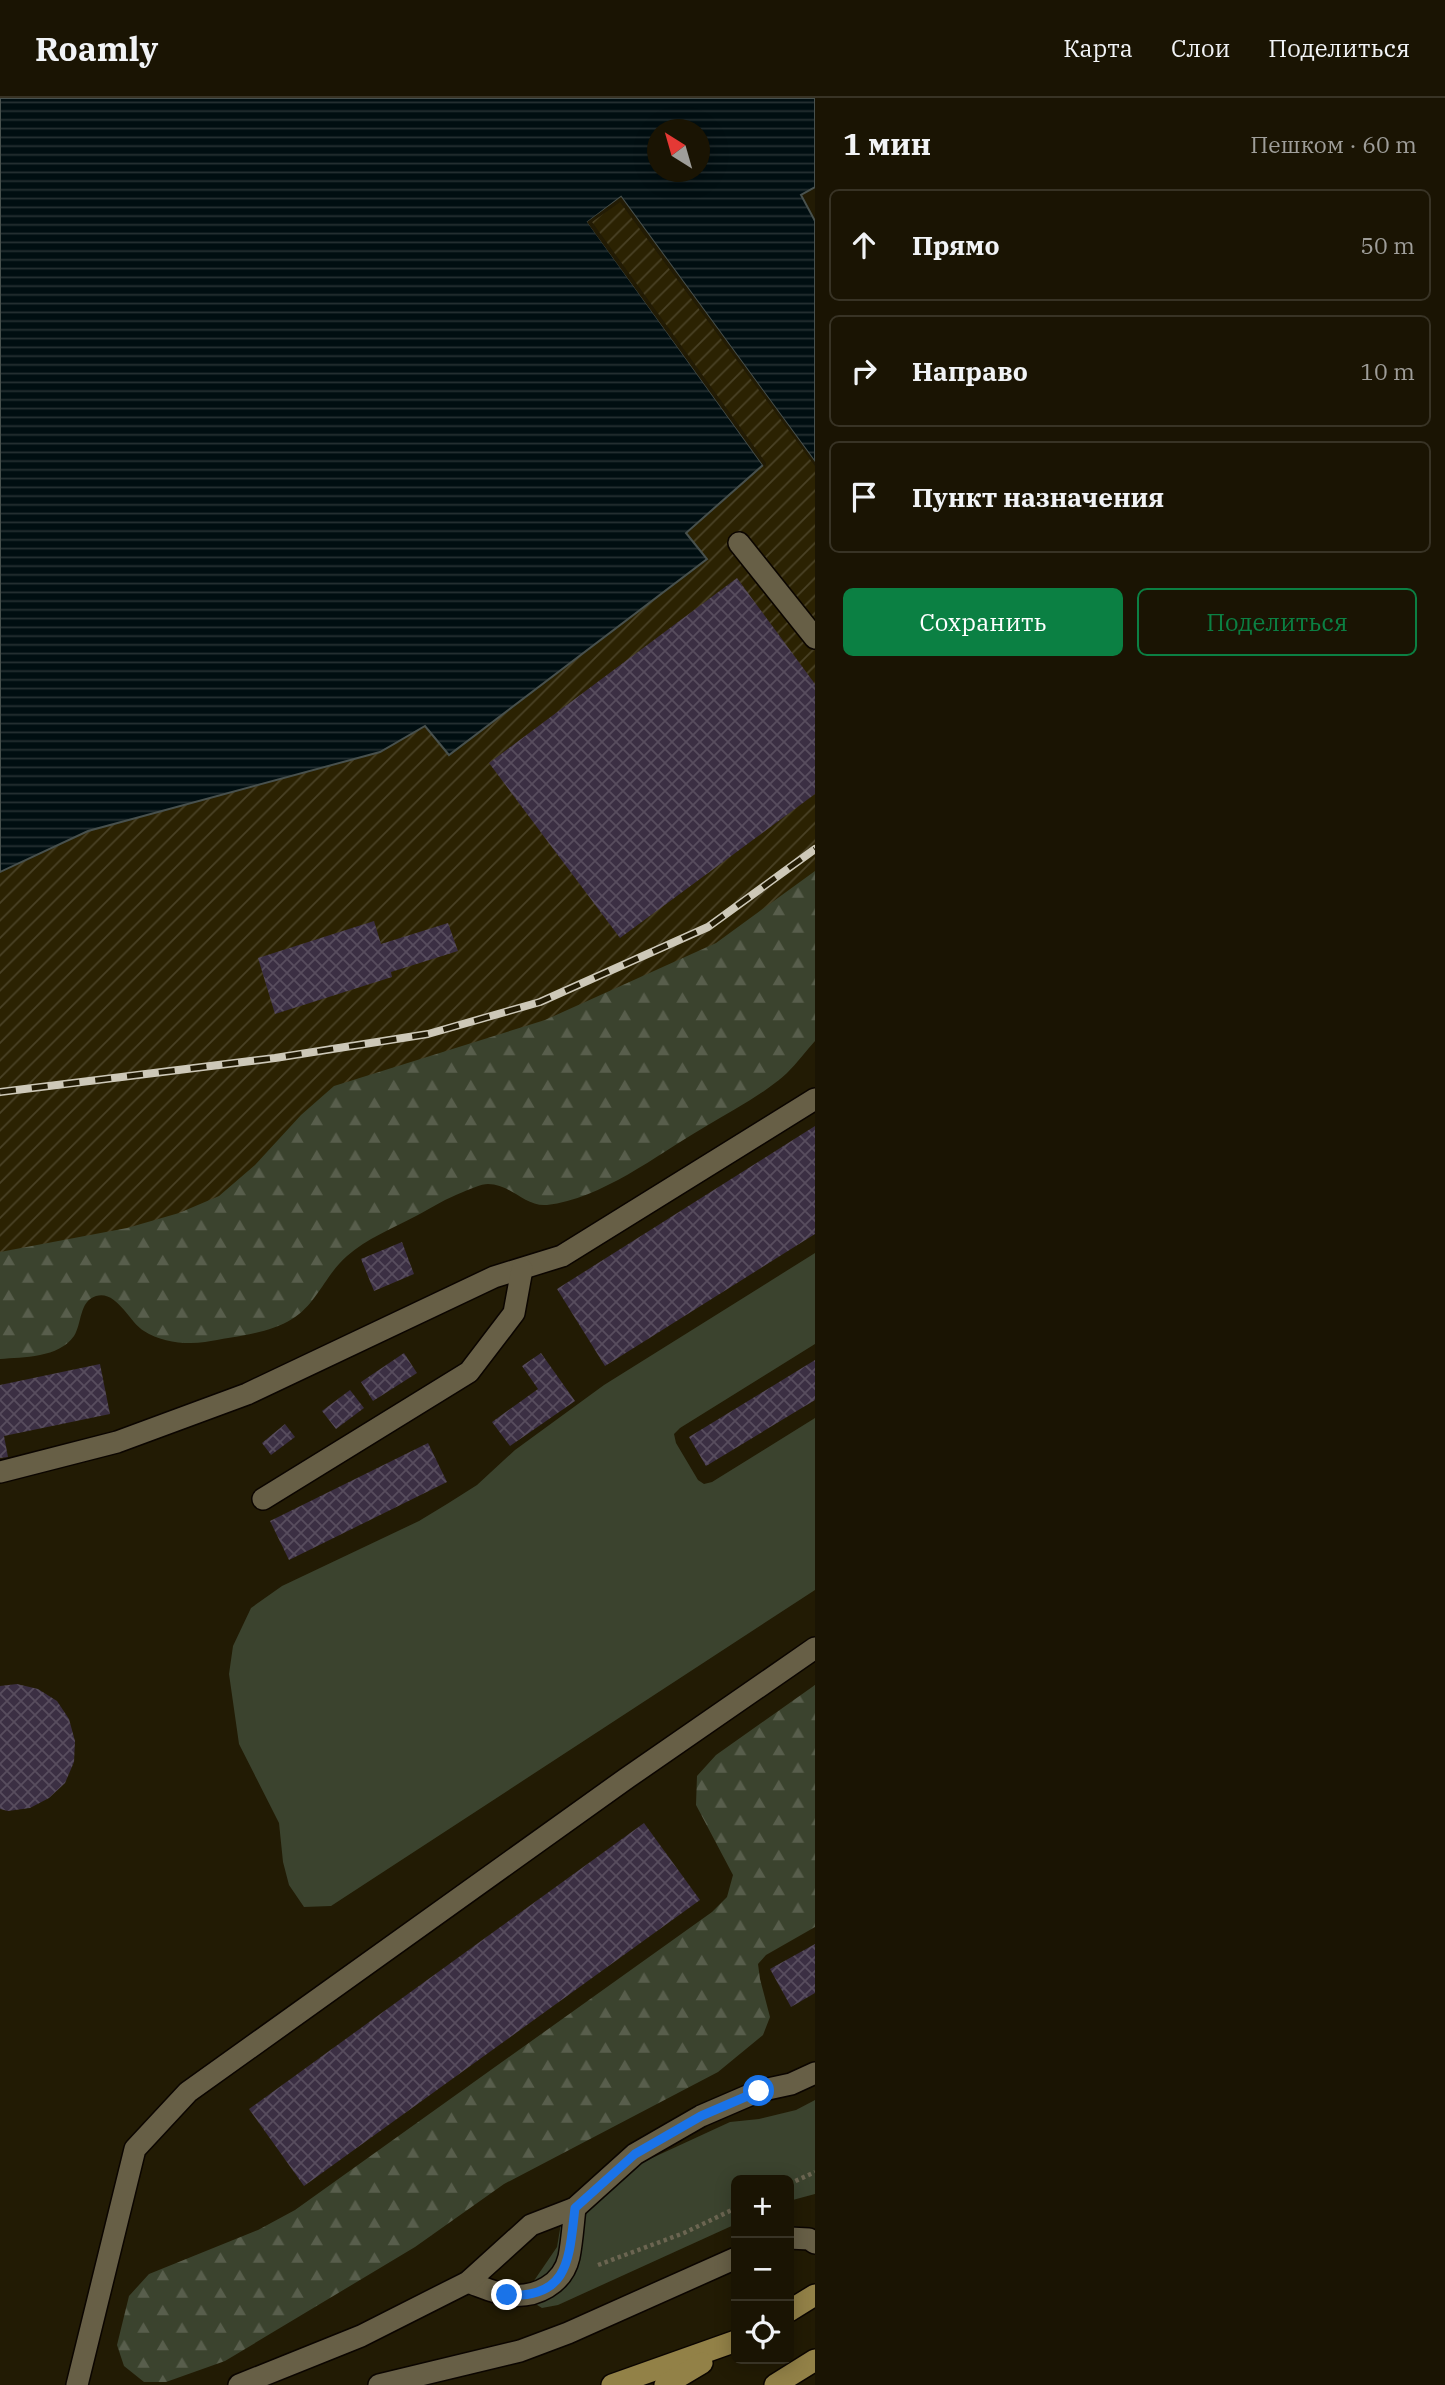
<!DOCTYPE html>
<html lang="ru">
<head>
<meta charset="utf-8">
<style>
  body { margin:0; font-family:"IBM Plex Serif",serif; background:#272112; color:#f1f3f6 }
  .controls { position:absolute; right:21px; bottom:21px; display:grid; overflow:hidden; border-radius:10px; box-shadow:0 4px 18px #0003 }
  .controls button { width:63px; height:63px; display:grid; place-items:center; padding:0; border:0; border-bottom:2px solid #383325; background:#1a1403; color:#f1f3f6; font:35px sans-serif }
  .compass { position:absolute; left:647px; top:21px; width:63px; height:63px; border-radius:50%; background:#1a1403; box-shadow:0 4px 18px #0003; rotate:323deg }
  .stop { position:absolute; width:21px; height:21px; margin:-16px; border:5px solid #1a73e8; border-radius:50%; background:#fff }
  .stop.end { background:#1a73e8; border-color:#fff; box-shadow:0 2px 7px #0008 }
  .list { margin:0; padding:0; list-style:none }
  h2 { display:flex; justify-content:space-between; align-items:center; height:91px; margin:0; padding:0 28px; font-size:30px }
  h2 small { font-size:23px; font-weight:400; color:#9f9e9a }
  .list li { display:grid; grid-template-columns:46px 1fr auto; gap:21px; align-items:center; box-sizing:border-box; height:112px; margin:0 14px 14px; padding:0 14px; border:2px solid #383325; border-radius:10px }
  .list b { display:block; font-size:26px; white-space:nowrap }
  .list em { font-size:23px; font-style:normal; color:#9f9e9a }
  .actions { display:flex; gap:14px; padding:21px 28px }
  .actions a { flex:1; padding:16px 0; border:2px solid #0b8043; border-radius:10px; text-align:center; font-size:24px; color:#0b8043 }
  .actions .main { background:#0b8043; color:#fff }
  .icon { flex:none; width:38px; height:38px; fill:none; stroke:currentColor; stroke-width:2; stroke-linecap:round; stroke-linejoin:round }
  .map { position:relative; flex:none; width:815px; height:2287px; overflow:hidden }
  header { display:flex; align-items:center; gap:42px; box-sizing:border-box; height:98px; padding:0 35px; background:#1a1403; border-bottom:2px solid #383325 }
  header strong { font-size:33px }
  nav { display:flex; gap:38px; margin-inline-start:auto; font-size:24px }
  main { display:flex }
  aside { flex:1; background:#1a1403 }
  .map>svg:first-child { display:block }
  .industrial { fill:url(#industrial-furrows) }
  .grass { fill:#3b432e }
  .forest { fill:url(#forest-firs) }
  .water { fill:url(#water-rules); stroke:#48514e; stroke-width:2; fill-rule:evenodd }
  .pier { fill:#221b04 }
  .building { fill:url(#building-cross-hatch) }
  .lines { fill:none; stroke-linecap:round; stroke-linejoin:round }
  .minor-casing { stroke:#0b0500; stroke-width:24 }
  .major-casing { stroke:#0b0500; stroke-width:24 }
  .path { stroke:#6b6551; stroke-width:4.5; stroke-dasharray:3.5 3.5; stroke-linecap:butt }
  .minor { stroke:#675f46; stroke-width:21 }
  .major { stroke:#928147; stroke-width:21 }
  .rail-casing { stroke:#cdc8b8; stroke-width:8 }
  .rail { stroke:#221b04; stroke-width:5; stroke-dasharray:16; stroke-linecap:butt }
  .route { stroke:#1a73e8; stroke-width:9 }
</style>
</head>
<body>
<header>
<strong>Roamly</strong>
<nav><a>Карта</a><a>Слои</a><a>Поделиться</a></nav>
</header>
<main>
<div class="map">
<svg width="815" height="2287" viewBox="0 0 815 2287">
  <defs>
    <pattern id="industrial-furrows" width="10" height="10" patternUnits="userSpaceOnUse" patternTransform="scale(1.75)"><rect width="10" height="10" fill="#2b2202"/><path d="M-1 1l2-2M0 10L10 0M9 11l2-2" fill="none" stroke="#4a4226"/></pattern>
    <pattern id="forest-firs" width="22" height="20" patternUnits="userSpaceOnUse" patternTransform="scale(1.75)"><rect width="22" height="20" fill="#3b432e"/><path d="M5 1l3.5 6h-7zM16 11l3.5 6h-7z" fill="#585e4c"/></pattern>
    <pattern id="water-rules" width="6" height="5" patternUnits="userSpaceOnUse" patternTransform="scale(1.75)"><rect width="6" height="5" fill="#000e11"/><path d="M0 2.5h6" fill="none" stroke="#263133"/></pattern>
    <pattern id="building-cross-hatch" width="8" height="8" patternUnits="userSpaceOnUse" patternTransform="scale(1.75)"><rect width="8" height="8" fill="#3b2f43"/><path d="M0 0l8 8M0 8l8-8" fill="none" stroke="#584d5e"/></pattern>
  </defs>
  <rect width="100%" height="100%" fill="#221b04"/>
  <!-- industrial -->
  <polygon class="industrial" points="621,99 815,364 815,832 0,1235 0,774 87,733 380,654 425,628 449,657 707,461 685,435 587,124"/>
  <!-- grass -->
  <g class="grass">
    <polygon points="815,1155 815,1246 680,1330 674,1336 676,1345 698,1382 704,1386 712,1384 815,1320 815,1492 331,1808 304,1809 289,1787 283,1764 279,1725 239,1646 229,1576 233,1548 251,1510 282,1488 419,1423 447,1406 477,1387 515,1352 604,1287"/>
    <polygon points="815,2002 815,2096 789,2103 789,2082 736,2082 736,2126 558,2207 542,2210 529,2202 529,2190 557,2149 564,2107 576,2095 730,2024 759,2021 796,2012"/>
  </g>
  <!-- forest -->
  <g class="forest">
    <path d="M815,773V943C806,953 797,965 787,975C763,997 731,1013 703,1030C657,1057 601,1101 547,1107C525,1109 511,1086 488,1086C481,1086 470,1091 463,1094C447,1100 431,1110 416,1118C393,1130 366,1141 347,1158C325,1177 317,1206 292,1221C268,1236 232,1239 205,1244C186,1247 161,1244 144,1233C129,1224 117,1192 96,1198C79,1203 82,1226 74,1238C59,1260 23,1259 0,1261V1154L127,1130L179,1115L219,1098L255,1067L301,1017L334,988L545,922L716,845Z"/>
    <polygon points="815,1587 815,1829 766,1857 758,1866 760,1881 770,1919 763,1937 718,1974 504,2086 415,2149 225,2263 166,2284 144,2284 124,2268 117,2247 129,2198 149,2176 258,2132 295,2112 712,1814 727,1799 733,1777 696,1707 697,1678 716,1657"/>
  </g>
  <!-- water -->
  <path class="water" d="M0,0H815V89L801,97L815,123V364L621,99L588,124L763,367L686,435L707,461L449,657L425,628L380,654L88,733L0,774ZM657,32H699V74H657Z"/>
  <!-- pier -->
  <polygon class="pier" points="621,99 815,364 815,368 620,104 592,124 766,365 765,370 587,124"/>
  <!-- building -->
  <g class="building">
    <polygon points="737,480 815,586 815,696 620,840 489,665"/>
    <polygon points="374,823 381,846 448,825 458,853 391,874 392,879 275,916 258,860"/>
    <polygon points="815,1028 815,1136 605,1268 557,1191"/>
    <polygon points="402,1144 414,1176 374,1193 361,1161"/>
    <polygon points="404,1255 417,1275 373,1303 361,1284"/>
    <polygon points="541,1255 575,1303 510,1348 492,1324 538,1291 522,1268"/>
    <polygon points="815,1262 815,1302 706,1368 689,1339"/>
    <polygon points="100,1266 110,1316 4,1338 8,1359 0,1360 0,1287"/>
    <polygon points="350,1292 364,1310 336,1331 322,1313"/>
    <polygon points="285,1326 295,1339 271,1357 262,1345"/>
    <polygon points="428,1345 447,1384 289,1462 270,1423"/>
    <polygon points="17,1586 38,1591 57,1603 69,1621 75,1643 74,1664 65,1685 49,1700 30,1710 8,1713 0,1711 0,1588"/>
    <polygon points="644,1725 700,1802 304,2088 249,2011"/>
    <polygon points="815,1846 815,1895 791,1909 770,1871"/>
  </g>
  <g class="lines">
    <!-- minor casing -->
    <g class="minor-casing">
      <g id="minor">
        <polyline points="739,445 815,540"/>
        <polyline points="0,1374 117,1344 247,1296 494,1179 562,1158 815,1001"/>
        <polyline points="263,1401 469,1274 514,1215 522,1171"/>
        <polyline points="789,2140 809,2141 815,2145"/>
        <path d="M468,2184C482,2189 496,2196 510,2197C536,2200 563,2186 569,2159C572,2144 573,2127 575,2110"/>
        <polyline points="77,2287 135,2051 188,1994 627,1680 815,1550"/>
        <polyline points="239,2287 361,2238 468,2184 531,2127 575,2110 635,2056 701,2018 759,1993 791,1986 815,1975"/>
        <polyline points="379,2287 520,2253 568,2235 736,2160"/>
      </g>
    </g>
    <!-- major casing -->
    <g class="major-casing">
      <g id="major">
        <polyline points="789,2213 815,2197"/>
        <polyline points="612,2287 736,2243"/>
        <polyline points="665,2287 702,2265"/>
        <polyline points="775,2287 815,2262"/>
      </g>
    </g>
    <!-- path -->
    <g class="path">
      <polyline points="789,2086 815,2074"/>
      <polyline points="598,2167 684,2135 736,2110"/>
    </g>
    <!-- minor -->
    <use href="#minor" class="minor"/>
    <!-- major -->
    <use href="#major" class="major"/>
    <!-- rail casing -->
    <g class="rail-casing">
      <polyline id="rail" points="0,994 275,960 428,936 540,904 708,829 815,751"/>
    </g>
    <!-- rail -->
    <use href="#rail" class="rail"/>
  </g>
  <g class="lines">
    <!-- route -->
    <path class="route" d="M507,2197C570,2201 569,2159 575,2110L635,2056L701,2018L759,1993"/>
  </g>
</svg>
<div class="controls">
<button>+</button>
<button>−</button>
<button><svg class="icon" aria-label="locate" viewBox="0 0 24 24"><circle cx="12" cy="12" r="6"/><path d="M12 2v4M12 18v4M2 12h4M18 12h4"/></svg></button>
</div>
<svg class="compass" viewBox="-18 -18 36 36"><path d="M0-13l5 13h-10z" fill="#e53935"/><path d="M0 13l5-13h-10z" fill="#9f9e9a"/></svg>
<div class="stop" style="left:759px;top:1993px"></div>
<div class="stop end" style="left:507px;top:2197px"></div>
</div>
<aside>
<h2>1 мин<small>Пешком · 60 m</small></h2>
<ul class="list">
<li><svg class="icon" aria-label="ahead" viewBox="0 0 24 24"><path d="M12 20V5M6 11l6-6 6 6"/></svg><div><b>Прямо</b></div><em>50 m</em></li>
<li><svg class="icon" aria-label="right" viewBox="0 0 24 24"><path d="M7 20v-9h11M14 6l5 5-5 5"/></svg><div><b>Направо</b></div><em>10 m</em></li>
<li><svg class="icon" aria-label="arrive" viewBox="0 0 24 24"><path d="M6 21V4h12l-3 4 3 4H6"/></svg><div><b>Пункт назначения</b></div></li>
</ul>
<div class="actions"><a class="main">Сохранить</a><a>Поделиться</a></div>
</aside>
</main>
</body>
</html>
